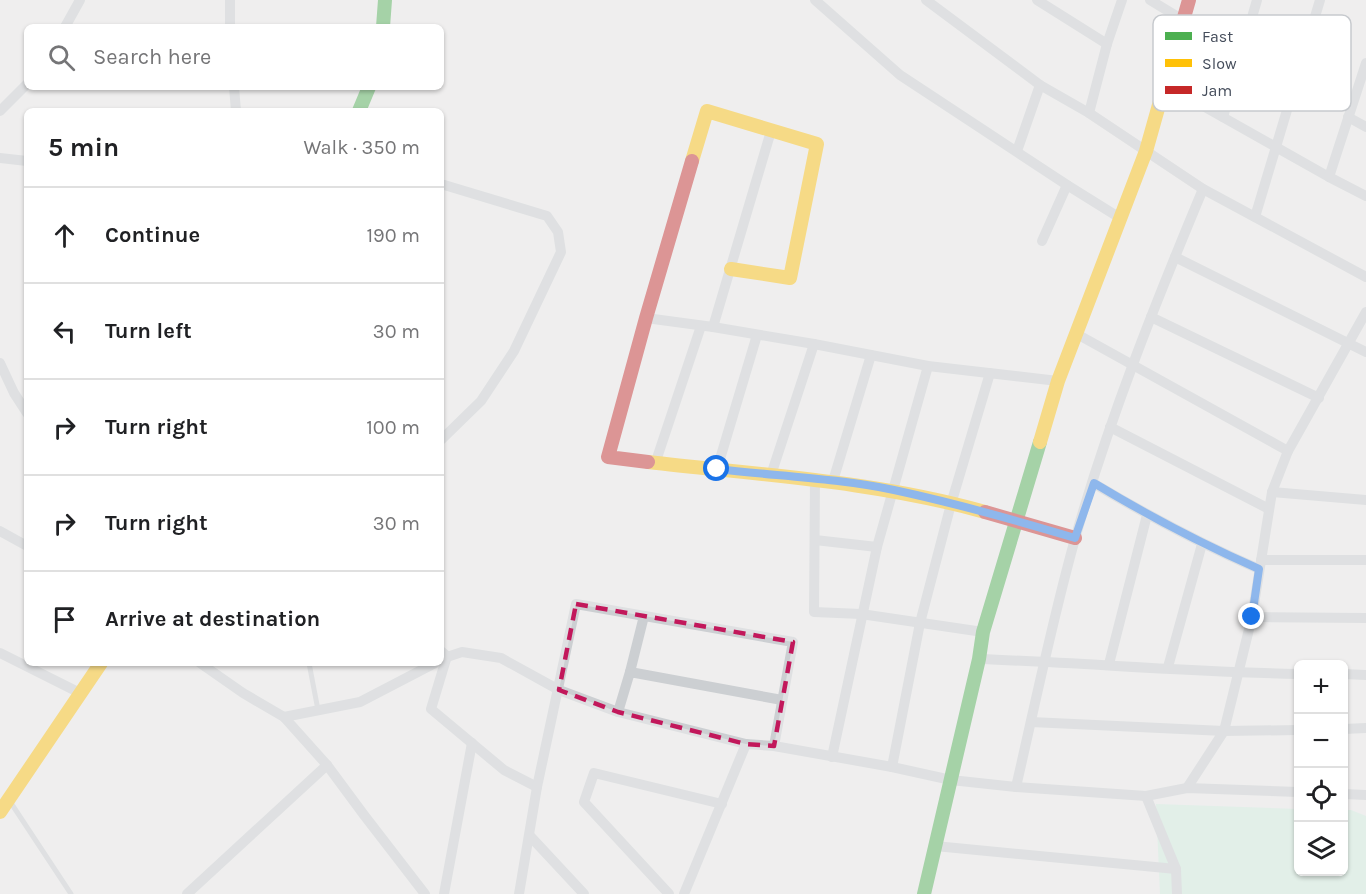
<!DOCTYPE html>
<html lang="en">
<head>
<meta charset="utf-8">
<style>
  body { margin:0; font-family:Karla,sans-serif; background:#f2f2f2; color:#202124 }
  .controls { position:absolute; right:18px; bottom:18px; display:grid; overflow:hidden; border-radius:9px; box-shadow:0 2px 4px #0004 }
  .controls button { width:54px; height:54px; display:grid; place-items:center; padding:0; border:0; border-bottom:2px solid #e0e0e0; background:#fff; color:#202124; font:30px sans-serif }
  .stop { position:absolute; width:18px; height:18px; margin:-14px; border:4px solid #1a73e8; border-radius:50%; background:#fff }
  .stop.end { background:#1a73e8; border-color:#fff; box-shadow:0 2px 6px #0008 }
  .list { margin:0; padding:0; list-style:none }
  h2 { display:flex; justify-content:space-between; align-items:center; height:78px; margin:0; padding:0 24px; font-size:26px }
  h2 small { font-size:20px; font-weight:400; color:#757577 }
  .list li { display:grid; grid-template-columns:39px 1fr auto; gap:18px; align-items:center; box-sizing:border-box; height:96px; padding:0 24px; border-top:2px solid #e0e0e0 }
  .list b { display:block; font-size:22px; white-space:nowrap }
  .list em { font-size:20px; font-style:normal; color:#757577 }
  .icon { flex:none; width:33px; height:33px; fill:none; stroke:currentColor; stroke-width:2; stroke-linecap:round; stroke-linejoin:round }
  .map { position:relative; flex:none; width:1366px; height:894px; overflow:hidden }
  .search { position:absolute; background:#fff; box-shadow:0 2px 4px #0004; left:24px; top:24px; width:420px; height:66px; display:flex; align-items:center; gap:15px; box-sizing:border-box; padding:0 21px; border-radius:9px; color:#757577; font-size:22px }
  .panel { position:absolute; background:#fff; box-shadow:0 2px 4px #0004; left:24px; top:108px; width:420px; height:558px; border-radius:9px }
  .map>svg:first-child { display:block }
  .green { fill:#d2efe1 }
  .lines { fill:none; stroke-linecap:round; stroke-linejoin:round }
  .lane { stroke:#cccfd2; stroke-width:5 }
  .street { stroke:#cccfd2; stroke-width:10 }
  .fast { stroke:#4caf50; stroke-width:14 }
  .slow { stroke:#ffc107; stroke-width:14 }
  .jam { stroke:#c62828; stroke-width:14 }
  .route { stroke:#1a73e8; stroke-width:8 }
  .marked { fill:none; stroke:#c2185b; stroke-width:4.5; stroke-dasharray:12 8; stroke-linejoin:round }
  .key { fill:#fff; stroke:#c7cace; stroke-width:1.5 }
  .key-label { font-size:16px; fill:#454d5b }
</style>
</head>
<body>
<div class="map">
<svg width="1366" height="894" viewBox="0 0 1366 894">
  <rect width="100%" height="100%" fill="#efeeee"/>
  <!-- green -->
  <polygon class="green" points="1156,804 1298,809 1298,872 1344,872 1344,810 1351,810 1366,816 1366,894 1160,894"/>
  <g class="lines">
    <!-- lane -->
    <g class="lane">
      <polyline points="309,663 318,710"/>
      <polyline points="11,803 71,894"/>
    </g>
    <!-- street -->
    <g class="street">
      <polyline points="230,0 230,27"/>
      <polyline points="815,0 900,75 1067,185 1120,218"/>
      <polyline points="926,0 1040,85 1089,113 1203,189 1366,277"/>
      <polyline points="1037,0 1107,44"/>
      <polyline points="1150,0 1183,20"/>
      <polyline points="65,27 80,0"/>
      <polyline points="1164,84 1329,177 1366,196"/>
      <polyline points="234,87 236,111"/>
      <polyline points="0,111 27,84"/>
      <polyline points="1089,113 1107,44 1122,0"/>
      <polyline points="1223,117 1257,0"/>
      <polyline points="1348,117 1366,127"/>
      <polyline points="1017,151 1040,85"/>
      <polyline points="0,158 27,161"/>
      <polyline points="1329,177 1366,63"/>
      <polyline points="441,184 547,216 558,232 561,252 514,351 481,401 441,440"/>
      <polyline points="1255,217 1320,0"/>
      <polyline points="1042,241 1067,185"/>
      <polyline points="1175,257 1366,352"/>
      <polyline points="1151,317 1319,398"/>
      <polyline points="646,318 713,327 814,344 928,366 1058,381"/>
      <polyline points="713,327 771,131"/>
      <polyline points="1075,333 1288,451"/>
      <polyline points="0,363 14,393 27,413"/>
      <polyline points="1110,427 1269,509"/>
      <polyline points="655,464 701,326"/>
      <polyline points="717,469 757,335"/>
      <polyline points="771,475 814,344"/>
      <polyline points="815,479 814,612 861,614 983,632"/>
      <polyline points="833,481 871,355"/>
      <path d="M1093,483C1147,515 1201,544 1259,569"/>
      <polyline points="1272,492 1366,500"/>
      <polyline points="0,531 27,546"/>
      <polyline points="815,540 877,547"/>
      <polyline points="1261,560 1366,560"/>
      <polyline points="1252,617 1366,618"/>
      <polyline points="441,651 447,656 431,709 504,770 537,787"/>
      <polyline points="0,653 80,693"/>
      <polyline points="441,659 462,652 501,658 559,690 618,712 746,744 684,894"/>
      <path d="M979,659C1085,663 1192,672 1298,674"/>
      <polyline points="200,663 243,693 284,717 327,765 364,815 425,894"/>
      <polyline points="1109,664 1147,515"/>
      <polyline points="1168,667 1202,544"/>
      <polyline points="630,672 644,616"/>
      <polyline points="1344,674 1366,675"/>
      <polyline points="618,712 630,672 782,700"/>
      <polyline points="284,717 360,702 435,663"/>
      <polyline points="1031,722 1224,731 1298,730"/>
      <polyline points="1344,729 1366,728"/>
      <polyline points="774,746 892,767 951,780 1016,787 1146,796 1187,788 1298,792"/>
      <polyline points="832,757 877,547 928,366"/>
      <polyline points="892,767 920,623 951,504 990,373"/>
      <path d="M1016,787C1035,705 1052,621 1075,539C1109,419 1155,304 1203,189"/>
      <polyline points="1187,788 1224,731 1252,617 1272,492 1288,451 1366,312"/>
      <polyline points="1344,794 1366,795"/>
      <polyline points="1146,796 1176,869 1177,894"/>
      <polyline points="530,836 584,894"/>
      <polyline points="935,846 1176,869"/>
      <polyline points="187,894 327,765"/>
      <polyline points="444,894 472,743"/>
      <polyline points="519,894 537,787 576,604 793,642 774,746 746,744"/>
      <polyline points="669,894 584,802 594,773 722,804"/>
    </g>
    <!-- fast -->
    <g class="fast">
      <polyline points="383,27 385,0"/>
      <polyline points="359,111 369,87"/>
      <polyline points="924,894 979,659 983,632 1040,442"/>
    </g>
    <!-- slow -->
    <g class="slow">
      <polyline points="692,161 707,111 817,144 790,278 731,269"/>
      <polyline points="1040,442 1058,381 1146,151 1166,80"/>
      <path d="M648,462C761,475 875,481 985,512"/>
      <polyline points="0,812 101,663"/>
    </g>
    <!-- jam -->
    <g class="jam">
      <polyline points="1166,80 1189,0"/>
      <polyline points="648,462 608,457 646,318 692,161"/>
      <polyline points="985,512 1075,538"/>
    </g>
  </g>
  <g class="lines">
    <!-- route -->
    <path class="route" d="M717,469C775,476 836,478 894,490C955,503 1015,520 1075,538L1094,483C1147,515 1202,544 1259,569L1252,617"/>
  </g>
  <!-- marked area -->
  <path d="M0 0H1366V894H0ZM576,604L793,642L774,746L746,744L618,712L559,690Z" fill="#efeeee" fill-opacity=".55" fill-rule="evenodd"/>
  <path class="marked" d="M576,604L793,642L774,746L746,744L618,712L559,690Z"/>
  <!-- legend -->
  <rect x="1153" y="15" width="198" height="96" rx="9" class="key"/>
  <rect x="1165" y="32" width="27" height="8" fill="#4caf50"/>
  <rect x="1165" y="59" width="27" height="8" fill="#ffc107"/>
  <rect x="1165" y="86" width="27" height="8" fill="#c62828"/>
  <g class="key-label">
    <text x="1202" y="42">Fast</text>
    <text x="1202" y="69">Slow</text>
    <text x="1202" y="96">Jam</text>
  </g>
</svg>
<div class="controls">
<button>+</button>
<button>−</button>
<button><svg class="icon" aria-label="locate" viewBox="0 0 24 24"><circle cx="12" cy="12" r="6"/><path d="M12 2v4M12 18v4M2 12h4M18 12h4"/></svg></button>
<button><svg class="icon" aria-label="layers" viewBox="0 0 24 24"><path d="M12 4l9 5-9 5-9-5zM3 14l9 5 9-5"/></svg></button>
</div>
<div class="stop" style="left:717px;top:469px"></div>
<div class="stop end" style="left:1252px;top:617px"></div>
<div class="search"><svg class="icon" aria-label="search" viewBox="0 0 24 24"><circle cx="10" cy="10" r="6"/><path d="M15 15l6 6"/></svg>Search here</div>
<section class="panel">
<h2>5 min<small>Walk · 350 m</small></h2>
<ul class="list">
<li><svg class="icon" aria-label="ahead" viewBox="0 0 24 24"><path d="M12 20V5M6 11l6-6 6 6"/></svg><div><b>Continue</b></div><em>190 m</em></li>
<li><svg class="icon" aria-label="left" viewBox="0 0 24 24"><path d="M17 20v-9H6M10 6l-5 5 5 5"/></svg><div><b>Turn left</b></div><em>30 m</em></li>
<li><svg class="icon" aria-label="right" viewBox="0 0 24 24"><path d="M7 20v-9h11M14 6l5 5-5 5"/></svg><div><b>Turn right</b></div><em>100 m</em></li>
<li><svg class="icon" aria-label="right" viewBox="0 0 24 24"><path d="M7 20v-9h11M14 6l5 5-5 5"/></svg><div><b>Turn right</b></div><em>30 m</em></li>
<li><svg class="icon" aria-label="arrive" viewBox="0 0 24 24"><path d="M6 21V4h12l-3 4 3 4H6"/></svg><div><b>Arrive at destination</b></div></li>
</ul>
</section>
</div>
</body>
</html>
